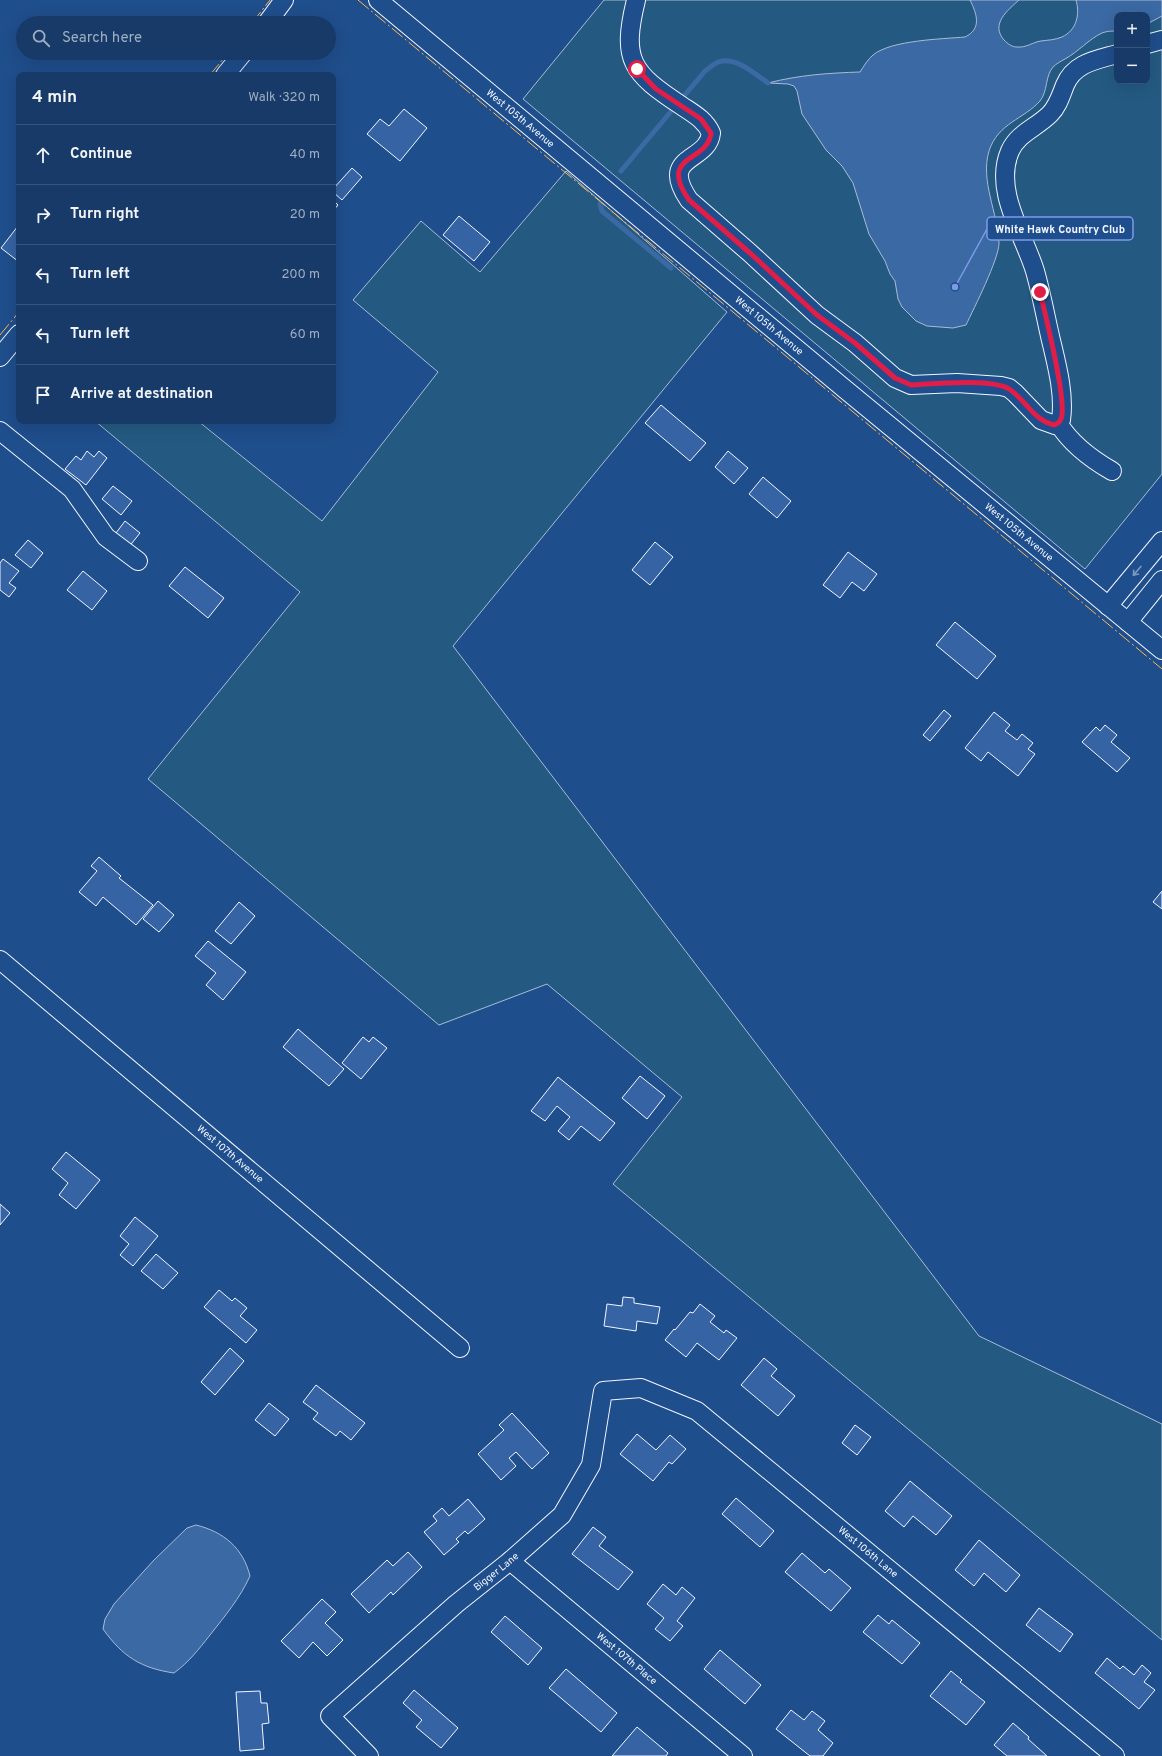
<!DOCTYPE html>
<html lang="en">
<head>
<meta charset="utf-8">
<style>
  body { margin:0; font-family:Overpass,sans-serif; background:#20416f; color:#f1f3f6 }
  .controls { position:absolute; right:12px; top:12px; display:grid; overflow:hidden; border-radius:8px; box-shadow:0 4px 16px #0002 }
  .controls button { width:36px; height:36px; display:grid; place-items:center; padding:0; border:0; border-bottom:1px solid #36547d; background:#173a69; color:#f1f3f6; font:20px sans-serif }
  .stop { position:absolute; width:12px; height:12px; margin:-9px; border:3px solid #e11d48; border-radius:50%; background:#fff }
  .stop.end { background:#e11d48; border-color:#fff; box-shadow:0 1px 4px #0008 }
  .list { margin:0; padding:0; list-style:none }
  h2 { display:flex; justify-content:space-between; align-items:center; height:52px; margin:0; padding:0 16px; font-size:17px }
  h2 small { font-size:13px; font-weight:400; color:#9eadc0 }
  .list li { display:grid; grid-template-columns:26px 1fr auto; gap:12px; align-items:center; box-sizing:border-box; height:60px; padding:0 16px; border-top:1px solid #36547d }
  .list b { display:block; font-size:15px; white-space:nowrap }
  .list em { font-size:13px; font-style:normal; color:#9eadc0 }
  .icon { flex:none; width:22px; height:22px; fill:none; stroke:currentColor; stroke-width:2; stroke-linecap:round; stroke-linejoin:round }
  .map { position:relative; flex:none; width:1162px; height:1756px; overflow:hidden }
  .search { position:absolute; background:#173a69; box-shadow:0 4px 16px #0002; left:16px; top:16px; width:320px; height:44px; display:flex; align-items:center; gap:10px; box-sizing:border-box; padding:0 14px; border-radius:22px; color:#9eadc0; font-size:15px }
  .panel { position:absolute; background:#173a69; box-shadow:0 4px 16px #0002; left:16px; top:72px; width:320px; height:352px; border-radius:8px }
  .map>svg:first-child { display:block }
  .green { fill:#245a82; stroke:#a8bbd7; fill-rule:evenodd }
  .water { fill:#3b69a3; stroke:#a8bbd7 }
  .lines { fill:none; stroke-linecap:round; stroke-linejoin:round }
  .stream { stroke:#3b69a3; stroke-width:5 }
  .building { fill:#3563a3; stroke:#f2f6ff }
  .minor-casing { stroke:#f2f6ff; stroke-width:20 }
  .minor { stroke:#1f4e8c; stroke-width:18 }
  .power { stroke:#ffb74d; stroke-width:1; stroke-dasharray:14 3 2 3; stroke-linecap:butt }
  .oneway { stroke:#7e9ac0 }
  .route { stroke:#e11d48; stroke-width:5 }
  .labels { text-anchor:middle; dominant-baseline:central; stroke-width:3; stroke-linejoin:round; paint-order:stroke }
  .street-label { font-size:10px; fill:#f2f6ff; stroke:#1f4e8c }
  .leader { fill:none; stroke:#7d9aea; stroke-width:1.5 }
  .callout-dot { fill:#7d9aea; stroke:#1f4e8c; stroke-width:1.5 }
  .callout { fill:#1f4e8c; stroke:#7d9aea; stroke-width:1.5 }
  .callout-label { font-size:11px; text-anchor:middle; font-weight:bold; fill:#f2f6ff }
</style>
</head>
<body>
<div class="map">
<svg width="1162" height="1756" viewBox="0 0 1162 1756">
  <rect width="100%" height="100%" fill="#1f4e8c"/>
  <!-- green -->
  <g class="green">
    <path d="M604,0H1162V474L1085,569L523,99ZM1117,15H1147V81H1117Z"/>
    <polygon points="566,171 727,312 453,646 979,1336 1162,1424 1162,1640 613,1184 682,1097 547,984 439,1025 148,779 300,592 95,421 198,421 322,521 438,372 353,300 421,221 480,272"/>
  </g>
  <!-- water -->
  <g class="water">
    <path d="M970,0H1019C1008,10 990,24 1004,40C1008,44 1012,47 1017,47C1026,48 1033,42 1041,41C1048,40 1055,40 1062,37C1077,30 1080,14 1076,0H1162V16L1147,24V15H1117V31C1112,31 1107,31 1102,33C1089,39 1078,52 1065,59C1061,61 1056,64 1053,67C1045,76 1048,91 1040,101C1024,119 998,123 989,151C980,181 998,213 999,243C999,259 974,308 966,325L953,328L927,326L916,321L902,307L898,299L895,281L890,274L885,261L869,234L853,183L842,166L826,150L802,114L797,91L794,86L788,84L768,83C799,75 829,73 860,72C864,66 868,59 873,55C891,40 943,39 965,37C982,29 977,14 970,0Z"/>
    <path d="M196,1525C224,1532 243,1548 250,1576C240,1598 225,1616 210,1635C199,1649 189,1662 174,1673C141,1668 123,1657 103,1629L105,1619L114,1604L154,1560L187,1528Z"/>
  </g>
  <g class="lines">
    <!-- stream -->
    <g class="stream">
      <path d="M621,171L705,71C709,68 714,64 718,62C736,56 755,74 768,83"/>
      <polyline points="600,204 602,211 671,268"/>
    </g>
  </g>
  <!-- building -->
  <g class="building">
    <polygon points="404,109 427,128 400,161 367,134 380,119 389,126"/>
    <polygon points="352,168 362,177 342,200 333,192 333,189"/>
    <polygon points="333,200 338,205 333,211"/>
    <polygon points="459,216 490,242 474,261 443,235"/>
    <polygon points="18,226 19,226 19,262 1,248"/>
    <polygon points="661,405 706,443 690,461 645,423"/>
    <polygon points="87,451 94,457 99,451 107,458 86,485 65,469 76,456 81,460"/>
    <polygon points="728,451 748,468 734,484 715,467"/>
    <polygon points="763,477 791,501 777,518 749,494"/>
    <polygon points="113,486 132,501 121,515 102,499"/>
    <polygon points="125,521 140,533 128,548 113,537"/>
    <polygon points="28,540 43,553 31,568 15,555"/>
    <polygon points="655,542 673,557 650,585 632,570"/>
    <polygon points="848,552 877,574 864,591 852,582 840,598 823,585"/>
    <polygon points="3,559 19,571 9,583 16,588 9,597 0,590 0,563"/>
    <polygon points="185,567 224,598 208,618 169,586"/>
    <polygon points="83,571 107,591 92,610 67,590"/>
    <polygon points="955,622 996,656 977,679 936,645"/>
    <polygon points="944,710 951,716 930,741 923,735"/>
    <polygon points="994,712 1010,725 1005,731 1017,740 1022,734 1033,743 1028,749 1035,754 1018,776 988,752 981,761 965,748"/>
    <polygon points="1105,725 1117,735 1111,742 1130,758 1117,772 1082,742 1096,727 1100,731"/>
    <polygon points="99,857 121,876 119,878 153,905 136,925 103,897 96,906 79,892 97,871 91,866"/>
    <polygon points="1162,891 1162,909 1153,902"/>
    <polygon points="158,901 174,915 159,932 143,919"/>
    <polygon points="239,902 255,916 231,944 215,931"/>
    <polygon points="208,941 246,972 223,1000 206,985 216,973 195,956"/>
    <polygon points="298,1029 344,1069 329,1086 283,1047"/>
    <polygon points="363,1037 369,1042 373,1037 387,1048 361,1079 342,1063"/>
    <polygon points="640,1076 665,1096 647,1119 622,1098"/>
    <polygon points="558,1077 615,1123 600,1141 581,1126 569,1140 558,1131 570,1117 557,1106 545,1121 531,1111"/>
    <polygon points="66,1152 100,1180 76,1209 59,1195 68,1183 52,1169"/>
    <polygon points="0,1204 10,1213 0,1225"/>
    <polygon points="135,1217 158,1236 133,1266 120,1255 129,1244 120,1236"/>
    <polygon points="156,1254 178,1273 163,1289 141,1271"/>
    <polygon points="219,1290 232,1301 235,1298 247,1308 240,1316 257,1330 246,1343 204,1307"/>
    <polygon points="623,1297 634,1298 634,1303 660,1307 657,1324 637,1321 636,1331 604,1326 607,1304 622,1306"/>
    <polygon points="700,1304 715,1316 710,1322 724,1333 726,1330 737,1338 719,1360 697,1343 686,1357 665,1340 674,1329 675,1330 690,1312 693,1313"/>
    <polygon points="230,1348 244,1361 215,1395 201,1382"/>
    <polygon points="764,1358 777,1369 771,1376 795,1396 778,1416 741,1385"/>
    <polygon points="316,1385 365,1423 351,1440 340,1431 336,1436 313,1419 318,1413 303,1402"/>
    <polygon points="269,1403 289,1419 275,1436 255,1420"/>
    <polygon points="512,1413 549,1453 532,1469 516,1452 509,1458 516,1466 501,1480 478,1454 504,1430 499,1425"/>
    <polygon points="855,1425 871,1437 857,1455 842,1443"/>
    <polygon points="637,1434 656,1450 670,1435 686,1449 672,1464 669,1462 653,1481 620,1454"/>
    <polygon points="910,1481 952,1516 936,1535 913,1516 904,1527 885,1511"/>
    <polygon points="736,1498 774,1531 760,1547 722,1514"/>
    <polygon points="468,1499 485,1519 468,1534 465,1531 456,1539 459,1542 444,1555 424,1532 437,1521 433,1516 442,1508 449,1516"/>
    <polygon points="593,1527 606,1537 599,1546 633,1572 618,1590 572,1554"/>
    <polygon points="979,1540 1020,1575 1006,1592 984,1573 974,1586 955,1570"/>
    <polygon points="408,1552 422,1567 393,1595 391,1592 369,1613 351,1594 387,1560 393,1566"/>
    <polygon points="802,1553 825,1573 829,1569 851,1588 831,1611 785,1572"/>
    <polygon points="663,1584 676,1595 682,1587 695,1598 677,1621 683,1626 670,1641 655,1629 664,1618 647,1604"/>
    <polygon points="322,1599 336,1612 325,1623 343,1640 327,1656 313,1642 299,1658 281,1641"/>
    <polygon points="1039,1608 1073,1634 1060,1652 1026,1625"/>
    <polygon points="878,1615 889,1624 892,1620 920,1643 902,1664 863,1632"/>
    <polygon points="505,1616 542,1648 528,1665 491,1632"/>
    <polygon points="720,1650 761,1685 745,1704 704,1669"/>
    <polygon points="1107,1658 1120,1669 1123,1666 1134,1675 1142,1665 1151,1673 1144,1682 1155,1690 1139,1709 1095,1673"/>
    <polygon points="566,1669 617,1713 601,1732 549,1688"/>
    <polygon points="951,1671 962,1680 960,1682 985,1702 966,1725 930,1696"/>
    <polygon points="414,1690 458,1728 441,1748 416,1727 422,1720 403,1703"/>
    <polygon points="260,1691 261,1703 267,1703 269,1723 262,1724 264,1749 240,1751 236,1692"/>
    <polygon points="791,1710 804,1720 812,1711 825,1721 818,1730 833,1743 823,1756 810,1756 776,1729"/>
    <polygon points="1013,1723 1029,1737 1028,1739 1047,1756 1007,1756 994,1745"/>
    <polygon points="637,1727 668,1753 666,1756 612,1756"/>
  </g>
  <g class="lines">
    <!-- minor casing -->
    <g class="minor-casing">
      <g id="minor">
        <path id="s1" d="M378,0L846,390L1162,650"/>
        <path d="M636,0C621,61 632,73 682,106C694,114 705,120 711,133C708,163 658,154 689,200L750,253L817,315L855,343L895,378L911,385L957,383L1001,386L1009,388L1015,393L1041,420L1055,425L1061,420C1065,393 1056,362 1050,336C1045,314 1041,292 1035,271C1024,235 993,190 1010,151C1018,133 1036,128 1050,114C1058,106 1061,95 1065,85C1074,63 1096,60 1117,54"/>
        <polyline points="267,23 284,0"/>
        <polyline points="1147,44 1162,40"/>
        <polyline points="225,75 243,53"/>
        <polyline points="0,357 19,334"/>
        <path d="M1058,423C1071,444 1091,459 1112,471"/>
        <polyline points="0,431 72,489 106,537 138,561"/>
        <polyline points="1108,606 1162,541"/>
        <polyline points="1128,622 1162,580"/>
        <path id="s2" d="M0,960L460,1348"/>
        <path id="s3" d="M510,1561L743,1756"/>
        <path id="s4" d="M369,1756L330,1716L456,1604L510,1561L562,1515L591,1465L603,1391L641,1388L697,1411L1115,1756"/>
      </g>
    </g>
    <!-- minor -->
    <use href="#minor" class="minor"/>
    <!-- power -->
    <g class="power">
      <polyline points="358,0 1162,669"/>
      <polyline points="252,23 270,0"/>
      <polyline points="210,75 228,53"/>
      <polyline points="0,335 19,312"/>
    </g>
  </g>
  <!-- one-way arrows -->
  <defs><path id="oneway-shaft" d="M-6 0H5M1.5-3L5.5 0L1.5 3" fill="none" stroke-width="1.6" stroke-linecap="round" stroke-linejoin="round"/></defs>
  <use class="oneway" href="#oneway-shaft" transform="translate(1137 571) rotate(130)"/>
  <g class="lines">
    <!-- route -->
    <path class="route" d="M637,69L656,89L701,119L711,133C708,163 657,154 689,200L750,253L817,315L855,343L895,378L911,385C932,384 992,378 1009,389C1026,400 1033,420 1054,425C1057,424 1060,422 1061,419C1068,403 1045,314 1040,292"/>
  </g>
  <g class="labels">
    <!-- street labels -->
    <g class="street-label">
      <text stroke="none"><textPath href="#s1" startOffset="185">West 105th Avenue</textPath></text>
      <text stroke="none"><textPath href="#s1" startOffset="509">West 105th Avenue</textPath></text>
      <text stroke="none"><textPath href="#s1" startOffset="833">West 105th Avenue</textPath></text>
      <text stroke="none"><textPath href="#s2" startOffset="301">West 107th Avenue</textPath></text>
      <text stroke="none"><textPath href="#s4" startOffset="816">West 106th Lane</textPath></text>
      <text stroke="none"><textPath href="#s4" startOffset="276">Bigger Lane</textPath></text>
      <text stroke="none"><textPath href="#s3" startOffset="152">West 107th Place</textPath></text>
    </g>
  </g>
  <!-- callouts -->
  <path class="leader" d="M955 287L987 229"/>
  <circle class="callout-dot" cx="955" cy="287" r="4"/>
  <rect class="callout" x="987" y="217" width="146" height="23" rx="4"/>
  <g class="callout-label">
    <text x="1060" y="233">White Hawk Country Club</text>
  </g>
</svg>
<div class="controls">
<button>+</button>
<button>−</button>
</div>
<div class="stop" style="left:637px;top:69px"></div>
<div class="stop end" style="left:1040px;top:292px"></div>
<div class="search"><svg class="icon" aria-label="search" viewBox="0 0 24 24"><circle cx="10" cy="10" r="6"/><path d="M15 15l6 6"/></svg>Search here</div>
<section class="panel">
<h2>4 min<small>Walk · 320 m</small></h2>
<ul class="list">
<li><svg class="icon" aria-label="ahead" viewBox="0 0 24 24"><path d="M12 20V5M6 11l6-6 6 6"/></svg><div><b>Continue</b></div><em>40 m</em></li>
<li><svg class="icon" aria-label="right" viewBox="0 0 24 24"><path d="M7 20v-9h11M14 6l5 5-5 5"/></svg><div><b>Turn right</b></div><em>20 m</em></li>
<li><svg class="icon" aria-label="left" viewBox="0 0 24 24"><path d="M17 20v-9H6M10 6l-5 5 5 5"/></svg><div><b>Turn left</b></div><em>200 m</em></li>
<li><svg class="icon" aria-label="left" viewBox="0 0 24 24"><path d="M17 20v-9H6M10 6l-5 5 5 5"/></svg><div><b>Turn left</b></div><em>60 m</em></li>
<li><svg class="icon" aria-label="arrive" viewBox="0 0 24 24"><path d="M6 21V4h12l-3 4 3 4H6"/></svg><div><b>Arrive at destination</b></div></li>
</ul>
</section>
</div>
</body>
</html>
